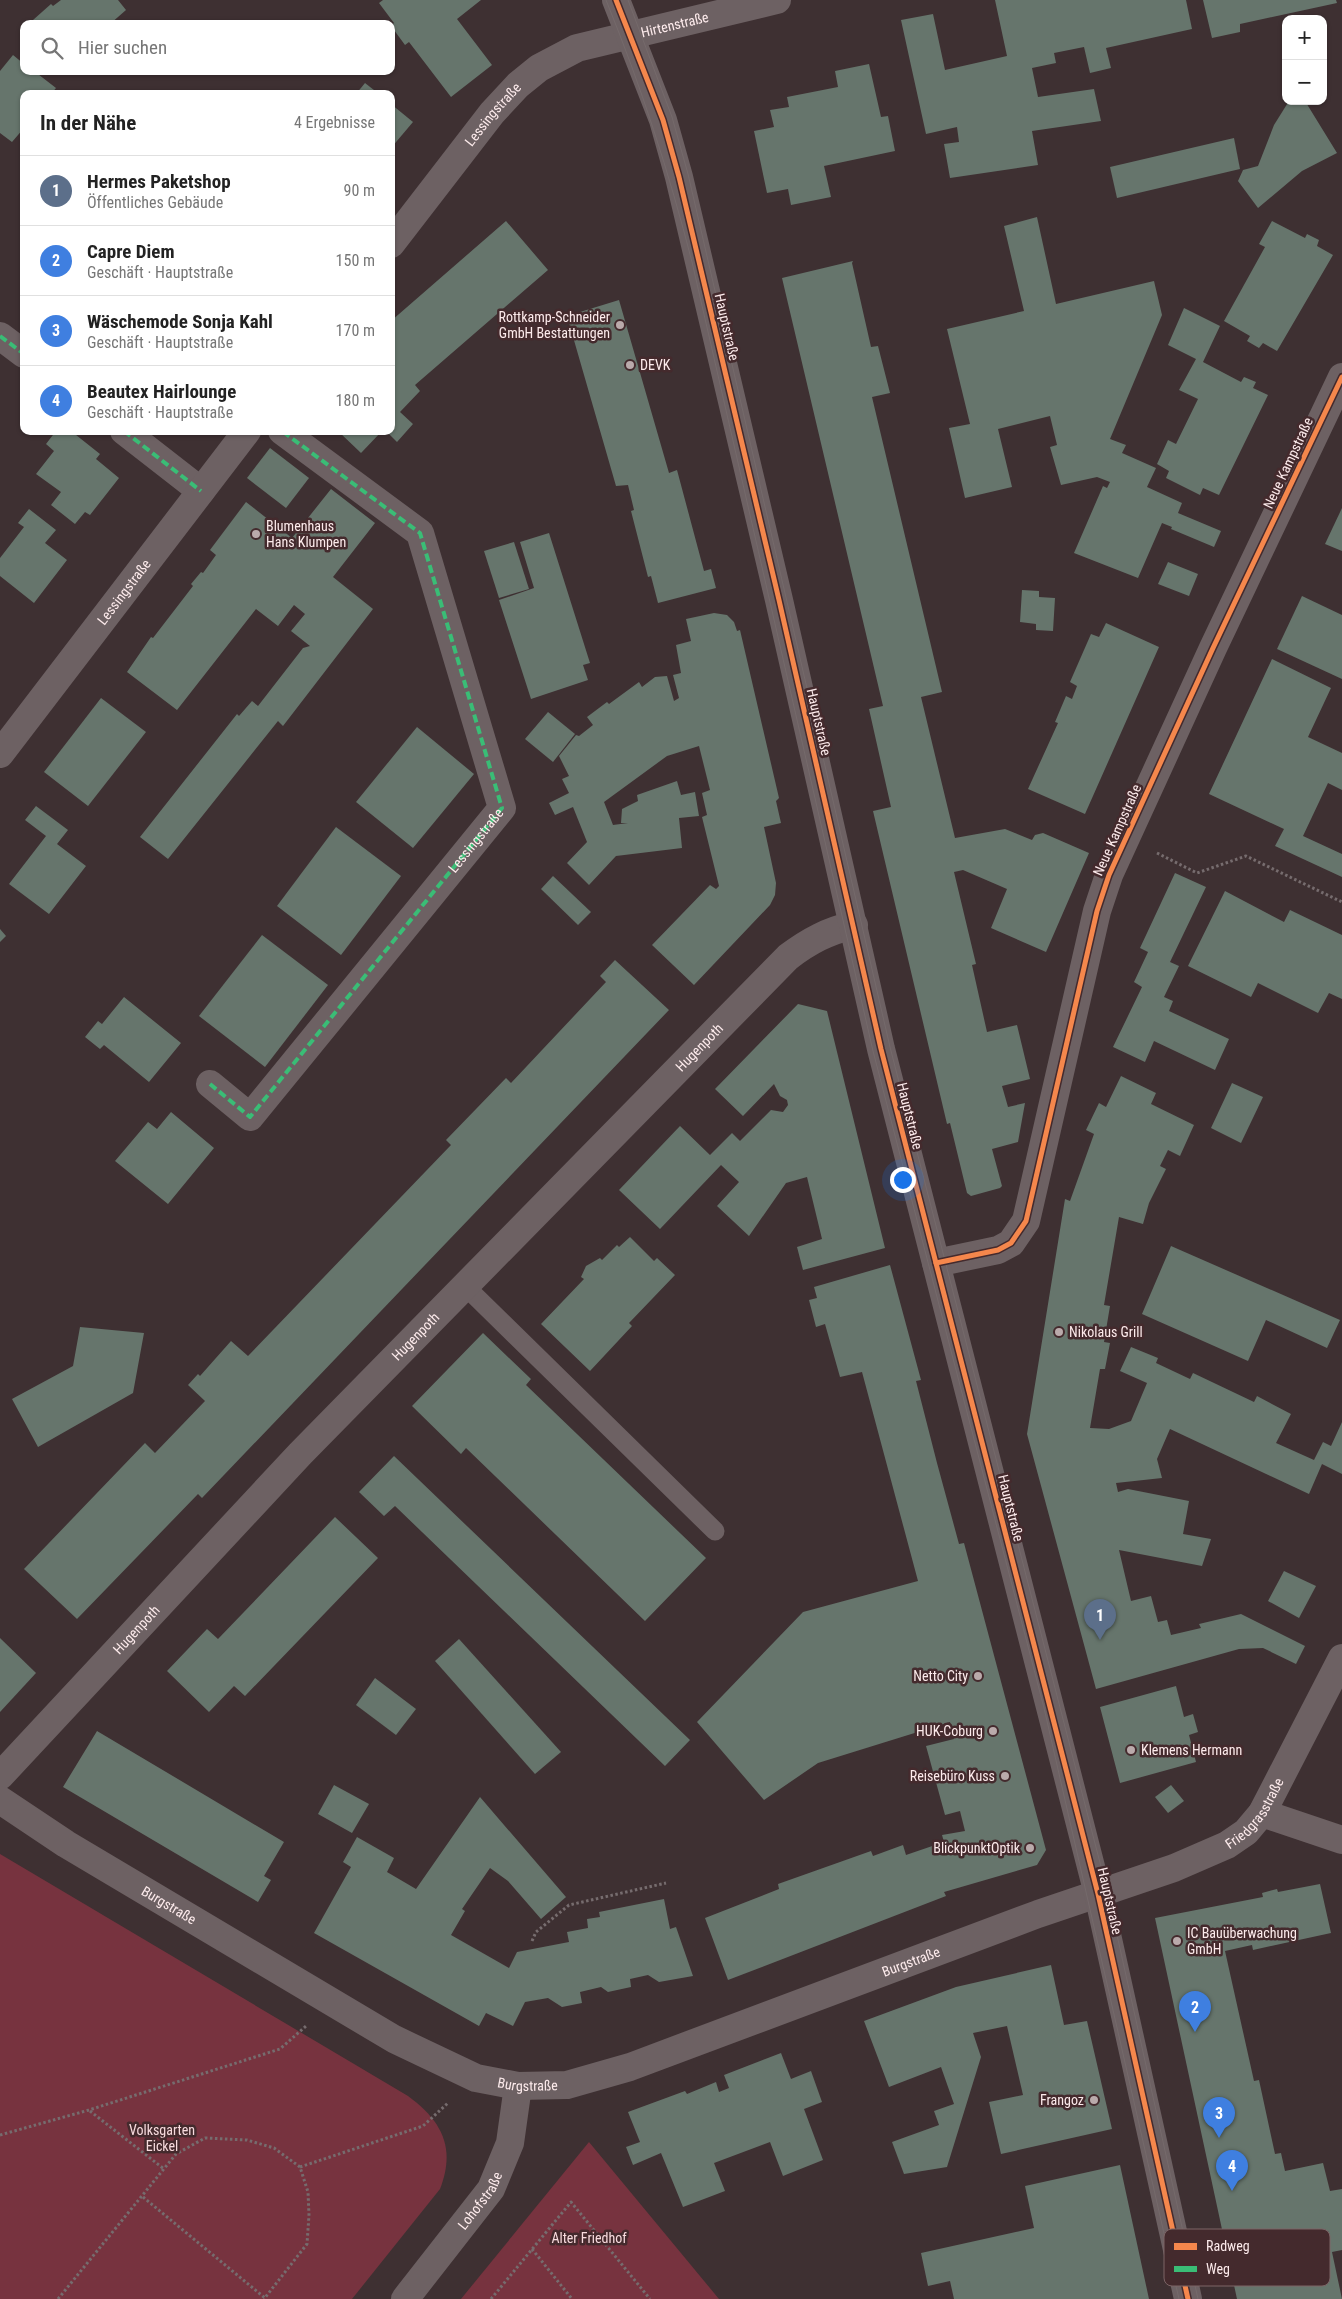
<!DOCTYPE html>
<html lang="de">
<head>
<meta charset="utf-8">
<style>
  body { margin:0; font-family:"Roboto Condensed",sans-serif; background:#f6f6f6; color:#222 }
  .controls { position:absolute; right:15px; top:15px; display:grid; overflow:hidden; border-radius:10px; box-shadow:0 1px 4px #0004 }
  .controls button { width:45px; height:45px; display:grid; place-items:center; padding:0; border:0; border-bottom:1px solid #e0e0e0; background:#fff; color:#222; font:25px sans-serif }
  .you { position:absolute; left:902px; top:1179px; width:18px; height:18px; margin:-12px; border:4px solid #fff; border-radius:50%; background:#1a73e8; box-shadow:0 0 0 8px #1a73e833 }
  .badge { display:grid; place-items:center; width:32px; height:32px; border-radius:50%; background:#665f60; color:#fff; font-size:16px; font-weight:700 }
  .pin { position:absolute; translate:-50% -41px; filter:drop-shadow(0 1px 2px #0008) }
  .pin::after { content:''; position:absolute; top:26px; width:18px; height:15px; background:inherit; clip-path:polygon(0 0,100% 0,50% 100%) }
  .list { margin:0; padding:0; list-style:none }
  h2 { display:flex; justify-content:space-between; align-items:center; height:65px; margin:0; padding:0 20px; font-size:21px }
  h2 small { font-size:16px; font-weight:400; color:#767676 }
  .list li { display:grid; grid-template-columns:32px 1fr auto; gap:15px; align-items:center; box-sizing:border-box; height:70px; padding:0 20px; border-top:1px solid #e0e0e0 }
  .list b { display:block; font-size:19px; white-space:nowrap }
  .list p { margin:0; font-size:16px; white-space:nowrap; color:#767676 }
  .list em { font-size:16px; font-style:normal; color:#767676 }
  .icon { flex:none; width:28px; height:28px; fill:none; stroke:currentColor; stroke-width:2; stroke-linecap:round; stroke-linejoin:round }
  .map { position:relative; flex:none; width:1342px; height:2299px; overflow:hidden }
  .search { position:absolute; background:#fff; box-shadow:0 1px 4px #0004; left:20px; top:20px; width:375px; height:55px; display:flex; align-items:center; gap:12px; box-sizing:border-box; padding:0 18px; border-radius:10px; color:#767676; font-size:19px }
  .panel { position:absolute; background:#fff; box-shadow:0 1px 4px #0004; left:20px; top:90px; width:375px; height:345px; border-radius:10px }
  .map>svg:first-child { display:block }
  .green { fill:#77333f }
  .building { fill:#66756c }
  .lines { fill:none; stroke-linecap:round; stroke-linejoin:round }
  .path { stroke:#766c6e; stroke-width:3; stroke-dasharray:2.5 2.5; stroke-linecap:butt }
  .service { stroke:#6d6163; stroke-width:19 }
  .minor { stroke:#6d6163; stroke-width:28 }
  .tertiary { stroke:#6d6163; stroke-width:28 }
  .tram { stroke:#756a6b; stroke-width:1 }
  .quiet { stroke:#3abd76; stroke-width:4; stroke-dasharray:8 4; stroke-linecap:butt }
  .cycleway-casing { stroke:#442a2d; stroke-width:8 }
  .cycleway { stroke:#f5874c; stroke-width:5 }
  .poi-dot { fill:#baaaab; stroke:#442a2d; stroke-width:2 }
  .labels { text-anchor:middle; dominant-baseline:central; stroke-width:5; stroke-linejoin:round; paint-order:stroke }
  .street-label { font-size:14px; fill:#fdebec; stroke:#442a2d }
  .poi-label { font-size:14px; fill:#fdebec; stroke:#442a2d; text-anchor:end }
  .park-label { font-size:14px; fill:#f8dbde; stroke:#442a2d }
  .key { fill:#442a2d; stroke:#7c6466; stroke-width:1 }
  .key-label { font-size:14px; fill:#fdebec }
</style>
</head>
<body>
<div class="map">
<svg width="1342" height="2299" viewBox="0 0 1342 2299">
  <rect width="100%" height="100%" fill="#3e3032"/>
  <!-- green -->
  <g class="green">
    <path d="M0,1854L408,2096C442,2121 456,2148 440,2189L352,2299H0Z"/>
    <polygon points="589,2142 719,2299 461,2299"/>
  </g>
  <!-- building -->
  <g class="building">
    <polygon points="61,0 118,0 126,10 110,24 36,24 33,20 51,4 53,6"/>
    <polygon points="383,0 481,0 457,19 492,65 451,97 409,42 405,45 391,26 394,23 379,3"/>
    <polygon points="995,0 1186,0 1192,29 1106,48 1111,68 1090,73 1084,47 1054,53 1056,63 1032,68 1038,97 1094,89 1101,121 1032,131 1038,165 950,178 944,144 959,142 957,127 926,134 901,20 933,14 945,70 1007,56"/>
    <polygon points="1203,0 1336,0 1337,3 1240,24 1240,32 1212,38"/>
    <polygon points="13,55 24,64 24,71 34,71 56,88 51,94 24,94 24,128 12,142 0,133 0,71"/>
    <polygon points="869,64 881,117 888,116 895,151 824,166 831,197 791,205 788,189 767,193 754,131 774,127 770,110 789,107 787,97 838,87 835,71"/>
    <polygon points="365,83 379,94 356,94"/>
    <polygon points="1289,101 1305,101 1337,153 1302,171 1258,208 1238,181 1243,170 1258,166 1274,125"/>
    <polygon points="391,104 413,122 391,148"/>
    <polygon points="1234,138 1240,169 1117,198 1110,167"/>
    <polygon points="1037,217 1056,304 1154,281 1162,315 1110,439 1126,445 1122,453 1156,468 1147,487 1182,503 1178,513 1221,531 1214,547 1171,529 1172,527 1162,523 1138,578 1074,553 1103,486 1107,488 1110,482 1097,477 1061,485 1050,447 1057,445 1050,416 998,429 1012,487 965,498 949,428 970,424 947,329 1024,311 1004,226"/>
    <polygon points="506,221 548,270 415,385 420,391 400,412 413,424 397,442 386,431 391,431 391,321"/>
    <polygon points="1272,221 1305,238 1307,234 1319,240 1317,246 1333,255 1277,351 1263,343 1259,348 1247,341 1250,336 1224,321 1265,247 1259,244"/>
    <polygon points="853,261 852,263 871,347 878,346 890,393 872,397 942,692 921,697 955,838 1005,829 1032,840 1035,835 1043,833 1089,853 1046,952 991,928 1007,889 963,870 954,872 976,964 972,965 987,1032 1017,1025 1030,1079 1002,1086 1008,1107 1025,1103 1018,1142 992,1149 1002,1186 1000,1188 971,1196 967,1193 950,1123 947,1124 873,811 891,807 869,709 883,706 782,278"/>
    <polygon points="619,300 669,473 677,470 704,571 711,569 716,588 658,603 651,576 648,577 631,511 634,510 628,485 616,486 567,316"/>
    <polygon points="1184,308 1220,326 1203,362 1241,382 1244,377 1256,382 1253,388 1268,395 1219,495 1203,488 1200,495 1166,478 1169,471 1157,464 1168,440 1176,444 1198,399 1179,390 1196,359 1168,345"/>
    <polygon points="56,431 71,431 100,454 96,459 119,478 90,515 85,512 75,524 51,505 61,492 36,474 54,451 46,444"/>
    <polygon points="338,431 382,431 361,453"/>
    <polygon points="270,448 309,478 286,508 247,478"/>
    <polygon points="331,489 375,523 333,577 373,609 283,726 278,721 168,859 140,837 237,714 239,716 252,701 258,706 303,648 310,646 291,631 305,614 294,605 278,626 256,609 177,710 127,672 151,637 153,638 193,586 191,584 201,572 203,573 216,555 210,550 246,502 292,538"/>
    <polygon points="1342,508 1342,551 1325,544"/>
    <polygon points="29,509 56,530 45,543 67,560 34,603 0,576 0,558 24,527 18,523"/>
    <polygon points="549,533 590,663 583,665 588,680 531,699 499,600 534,588 520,542"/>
    <polygon points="514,542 529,589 499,598 484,551"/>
    <polygon points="1168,562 1198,574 1189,596 1158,584"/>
    <polygon points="1022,590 1039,591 1039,597 1055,598 1053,631 1036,630 1036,624 1020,622"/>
    <polygon points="1302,596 1342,615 1342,679 1277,649"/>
    <polygon points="714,613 727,615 734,622 737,631 740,630 779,798 776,801 781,823 764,827 776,883 775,895 770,905 694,985 652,945 710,885 716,889 719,886 702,817 707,815 702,793 710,790 699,746 667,756 604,802 613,825 628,823 621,823 622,809 638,801 637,795 677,781 681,795 695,792 699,816 679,818 682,848 616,856 589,885 567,863 587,842 573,807 555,815 549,803 569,793 562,779 569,776 559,756 576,735 579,736 593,725 587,717 607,702 609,704 639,682 642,687 655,677 667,676 674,701 679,698 673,675 681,673 676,645 691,641 686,619"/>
    <polygon points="1106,623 1159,647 1085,814 1028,789 1058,723 1055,722 1066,696 1072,699 1077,686 1070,682 1091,634 1099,637"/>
    <polygon points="1272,659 1331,688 1308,737 1342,753 1342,790 1328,783 1303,836 1342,854 1342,877 1275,846 1284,829 1209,794"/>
    <polygon points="101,698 146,732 88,806 44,772"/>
    <polygon points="548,712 575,734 553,762 525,739"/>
    <polygon points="417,727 474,774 413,848 356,802"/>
    <polygon points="36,806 68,830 57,844 86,866 49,914 9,884 46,836 25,820"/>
    <polygon points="336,827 401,876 341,955 277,906"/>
    <polygon points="1175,873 1206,887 1170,962 1179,966 1164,997 1173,1001 1169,1011 1229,1039 1215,1070 1154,1041 1145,1062 1113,1047 1142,987 1134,982 1148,952 1140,948"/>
    <polygon points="553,876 591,912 578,925 541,889"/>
    <polygon points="1225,891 1284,922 1290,910 1342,935 1342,999 1329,993 1318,1013 1258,983 1251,997 1188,966"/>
    <polygon points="0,929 6,936 0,942"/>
    <polygon points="262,935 328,985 265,1067 199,1016"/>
    <polygon points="615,960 669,1010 202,1498 198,1494 77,1619 24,1569 145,1443 155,1453 205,1401 188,1385 198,1374 200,1376 231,1341 248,1356 451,1145 446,1140 506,1078 511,1083 606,982 600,976"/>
    <polygon points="124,997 181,1043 149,1082 104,1045 100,1049 85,1037 98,1021 102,1024"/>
    <polygon points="798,1004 827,1011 885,1248 803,1270 797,1247 822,1239 807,1177 786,1183 749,1236 717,1206 739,1182 721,1165 660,1229 619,1190 680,1126 710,1155 732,1133 740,1141 771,1110 783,1112 788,1105 787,1100 780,1096 774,1084 743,1116 715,1089"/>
    <polygon points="1121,1076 1156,1093 1151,1104 1194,1125 1180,1156 1168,1150 1160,1166 1166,1169 1149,1203 1143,1224 1119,1217 1104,1305 1110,1306 1104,1342 1110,1343 1105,1369 1100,1369 1090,1428 1109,1429 1131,1421 1147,1383 1120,1371 1131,1347 1158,1358 1156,1363 1190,1379 1193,1373 1254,1402 1257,1396 1291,1414 1276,1443 1314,1460 1323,1442 1331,1446 1342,1422 1342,1474 1322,1464 1309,1494 1170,1429 1157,1459 1162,1478 1116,1483 1118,1492 1128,1489 1189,1501 1183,1534 1211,1539 1202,1566 1119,1550 1131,1601 1151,1596 1158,1622 1167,1620 1171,1635 1201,1628 1199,1624 1241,1614 1305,1646 1296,1664 1263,1648 1239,1649 1096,1689 1027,1434 1065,1199 1070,1201 1094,1134 1086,1130 1099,1103 1106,1107"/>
    <polygon points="1232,1083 1263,1097 1241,1143 1211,1128"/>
    <polygon points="171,1112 214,1148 168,1204 115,1161 148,1122 157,1129"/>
    <polygon points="630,1237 654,1261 657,1258 675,1275 629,1323 632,1326 590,1371 541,1324 584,1279 581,1277 586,1266 600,1258 602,1260 617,1245 619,1247"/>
    <polygon points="1171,1246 1340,1320 1327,1348 1266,1320 1248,1361 1142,1314"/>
    <polygon points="890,1265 921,1380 916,1381 937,1463 959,1544 964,1543 1046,1850 1037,1865 944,1892 946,1896 728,1980 705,1918 779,1889 778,1884 871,1851 873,1856 903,1845 906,1855 944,1842 942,1835 965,1831 960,1811 945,1815 926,1746 954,1739 950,1722 818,1763 764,1800 697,1722 803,1612 918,1581 862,1372 840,1377 825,1324 816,1327 809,1300 817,1298 814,1287"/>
    <polygon points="80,1327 144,1333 133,1393 38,1447 12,1399 73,1366"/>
    <polygon points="483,1333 531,1379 526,1385 706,1558 645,1621 466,1448 461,1454 412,1406"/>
    <polygon points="394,1456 690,1740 665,1766 395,1506 384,1516 359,1492"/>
    <polygon points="335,1517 378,1558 245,1696 234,1686 209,1712 167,1671 207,1629 218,1639"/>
    <polygon points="1284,1571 1316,1586 1299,1618 1268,1601"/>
    <polygon points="0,1638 36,1673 0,1712"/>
    <polygon points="459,1639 561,1752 535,1774 435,1661"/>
    <polygon points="375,1678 416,1709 396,1735 356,1705"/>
    <polygon points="1176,1686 1184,1717 1193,1714 1198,1732 1189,1735 1196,1762 1120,1783 1100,1707"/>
    <polygon points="97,1731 284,1842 264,1876 271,1880 258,1902 63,1787"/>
    <polygon points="334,1785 369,1804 352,1833 318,1814"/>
    <polygon points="1171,1785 1184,1801 1168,1813 1155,1797"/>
    <polygon points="480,1797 566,1897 541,1919 508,1881 490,1868 462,1909 465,1911 451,1935 509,1968 517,1952 569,1942 567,1932 588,1928 587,1919 600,1917 599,1912 664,1899 670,1929 676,1927 693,1976 659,1982 648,1975 630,1979 631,1987 608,1992 601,1987 580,1992 582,2003 562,2007 548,1998 525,2002 513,2026 486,2013 479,2026 314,1933 351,1867 343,1862 357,1837 394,1858 387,1872 416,1889"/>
    <polygon points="1320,1884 1331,1933 1253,1950 1252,1945 1225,1951 1254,2081 1259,2080 1275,2154 1281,2153 1285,2171 1323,2163 1330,2191 1342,2189 1342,2250 1332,2252 1342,2299 1237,2299 1155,1918 1263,1897 1262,1893 1277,1889 1278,1892"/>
    <polygon points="1051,1965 1064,2025 1087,2021 1112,2129 1001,2154 989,2102 1023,2095 1007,2026 973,2033 981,2057 947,2167 904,2174 892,2142 939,2125 934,2111 954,2104 941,2067 889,2087 864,2021 956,1987"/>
    <polygon points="781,2053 791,2079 811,2071 822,2102 804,2109 823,2160 783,2176 770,2142 714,2163 725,2191 683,2207 661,2153 633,2165 626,2147 640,2142 628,2112 685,2091 687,2094 716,2082 719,2092 729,2088 724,2075"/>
    <polygon points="1120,2165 1149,2299 954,2299 950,2281 928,2286 921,2253 1034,2228 1025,2186"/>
  </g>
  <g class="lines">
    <!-- path -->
    <g class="path">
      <polyline points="1157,853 1197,873 1246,856 1342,902"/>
      <polyline points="532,1941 536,1932 569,1905 666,1883"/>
      <polyline points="90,2111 164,2169"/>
      <polyline points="0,2135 89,2110 280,2049 306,2026"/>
      <polyline points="300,2167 423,2126 448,2103"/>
      <polyline points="143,2197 265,2298"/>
      <polyline points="532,2249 572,2299"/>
      <polyline points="58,2299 176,2154 205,2138 247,2140 274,2148 300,2167 308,2192 309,2215 307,2244 264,2299"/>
      <polyline points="491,2299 571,2202 650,2299"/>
    </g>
    <!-- service -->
    <polyline class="service" points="464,1285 715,1531"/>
    <!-- minor -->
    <g class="minor">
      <path id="s1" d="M391,244L492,113L518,85L539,68L577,48L777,0"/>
      <polyline points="0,336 24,354"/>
      <polyline points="124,431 201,491"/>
      <path id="s2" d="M0,754L247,431"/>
      <polyline points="210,1084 250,1117 502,808 420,533 282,431"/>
      <polyline points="936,1263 998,1250 1011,1243 1026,1221 1097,911 1109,875 1213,648 1342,377"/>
      <path id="s3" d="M0,1776L300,1454L788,957C809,941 828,931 854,925"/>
      <path id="s4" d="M0,1800L66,1844L394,2039L476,2078L518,2086L567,2085L630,2067L1038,1914L1174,1868L1227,1845L1246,1832L1262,1813L1342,1658"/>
      <polyline points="1262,1813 1342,1840"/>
      <path id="s5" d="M405,2299L491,2189L510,2143L518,2086"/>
    </g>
    <!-- tertiary -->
    <polyline class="tertiary" points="616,0 663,120 679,177 779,600 881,1049 1098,1894 1188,2299"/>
    <!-- tram -->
    <g class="tram">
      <path d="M606,0C641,86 669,172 692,262L873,1051L1044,1708L1179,2299"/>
      <polyline points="628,0 672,117 688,174 890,1047 1107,1890 1198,2299"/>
    </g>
    <!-- quiet -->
    <g class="quiet">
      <polyline points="0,336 24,354"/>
      <polyline points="124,431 201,491"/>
      <path id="s6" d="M210,1084L250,1117L502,808L420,533L282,431"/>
    </g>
    <!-- cycleway casing -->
    <g class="cycleway-casing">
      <g id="cycleway">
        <polyline points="616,0 663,120 679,177 779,600 881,1049 1098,1894 1188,2299"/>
        <polyline points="936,1263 998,1250 1011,1243 1026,1221 1097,911 1109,875 1213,648 1342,377"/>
      </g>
    </g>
    <!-- cycleway -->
    <use href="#cycleway" class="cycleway"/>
  </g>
  <!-- markers -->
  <g class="poi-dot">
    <circle cx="620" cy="325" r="5"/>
    <circle cx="630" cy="365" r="5"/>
    <circle cx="256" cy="534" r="5"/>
    <circle cx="1059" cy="1332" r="5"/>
    <circle cx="978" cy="1676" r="5"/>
    <circle cx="993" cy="1731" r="5"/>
    <circle cx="1131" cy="1750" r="5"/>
    <circle cx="1005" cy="1776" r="5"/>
    <circle cx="1030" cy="1848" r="5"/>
    <circle cx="1177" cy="1941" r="5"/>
    <circle cx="1094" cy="2100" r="5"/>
  </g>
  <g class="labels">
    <!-- street labels -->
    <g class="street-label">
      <text stroke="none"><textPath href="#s1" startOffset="374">Hirtenstraße</textPath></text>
      <text stroke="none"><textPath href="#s1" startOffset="165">Lessingstraße</textPath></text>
      <text transform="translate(727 327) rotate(77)">Hauptstraße</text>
      <text transform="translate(1288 463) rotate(-65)">Neue Kampstraße</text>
      <text stroke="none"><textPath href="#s2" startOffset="204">Lessingstraße</textPath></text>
      <text transform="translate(819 722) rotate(77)">Hauptstraße</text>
      <text transform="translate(1117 830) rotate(-66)">Neue Kampstraße</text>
      <text stroke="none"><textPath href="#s6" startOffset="409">Lessingstraße</textPath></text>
      <text stroke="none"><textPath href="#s3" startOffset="1010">Hugenpoth</textPath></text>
      <text transform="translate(910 1116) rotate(76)">Hauptstraße</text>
      <text stroke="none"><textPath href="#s3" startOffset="605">Hugenpoth</textPath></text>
      <text transform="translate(1011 1508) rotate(76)">Hauptstraße</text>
      <text stroke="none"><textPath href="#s3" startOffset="200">Hugenpoth</textPath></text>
      <text stroke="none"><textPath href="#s4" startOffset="1389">Friedgrasstraße</textPath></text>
      <text transform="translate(1110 1901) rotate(77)">Hauptstraße</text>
      <text stroke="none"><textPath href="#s4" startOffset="199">Burgstraße</textPath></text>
      <text stroke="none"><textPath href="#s4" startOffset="1009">Burgstraße</textPath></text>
      <text stroke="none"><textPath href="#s4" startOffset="604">Burgstraße</textPath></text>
      <text stroke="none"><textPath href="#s5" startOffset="124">Lohofstraße</textPath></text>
    </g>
    <!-- poi labels -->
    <g class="poi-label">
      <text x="610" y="317">Rottkamp-Schneider<tspan x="610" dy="16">GmbH Bestattungen</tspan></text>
      <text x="640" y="365" text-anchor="start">DEVK</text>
      <text x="266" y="526" text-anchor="start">Blumenhaus<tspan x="266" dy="16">Hans Klumpen</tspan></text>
      <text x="1069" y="1332" text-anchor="start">Nikolaus Grill</text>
      <text x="968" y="1676">Netto City</text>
      <text x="983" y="1731">HUK-Coburg</text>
      <text x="1141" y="1750" text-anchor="start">Klemens Hermann</text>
      <text x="995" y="1776">Reisebüro Kuss</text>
      <text x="1020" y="1848">BlickpunktOptik</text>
      <text x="1187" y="1933" text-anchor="start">IC Bauüberwachung<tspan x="1187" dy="16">GmbH</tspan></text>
      <text x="1084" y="2100">Frangoz</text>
    </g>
    <!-- park labels -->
    <g class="park-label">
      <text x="162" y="2130">Volksgarten<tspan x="162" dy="16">Eickel</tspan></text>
      <text x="589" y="2238">Alter Friedhof</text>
    </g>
  </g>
  <!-- legend -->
  <rect x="1164" y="2229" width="166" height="57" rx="8" class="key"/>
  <rect x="1174" y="2243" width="23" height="7" fill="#f5874c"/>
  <rect x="1174" y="2266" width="23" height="6" fill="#3abd76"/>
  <g class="key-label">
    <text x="1206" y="2251">Radweg</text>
    <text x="1206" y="2274">Weg</text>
  </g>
</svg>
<div class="controls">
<button>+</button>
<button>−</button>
</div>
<div class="you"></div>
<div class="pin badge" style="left:1100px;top:1640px;background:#5c6f8a">1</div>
<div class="pin badge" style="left:1195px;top:2032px;background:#3f7fe0">2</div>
<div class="pin badge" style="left:1219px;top:2138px;background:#3f7fe0">3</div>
<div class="pin badge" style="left:1232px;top:2191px;background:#3f7fe0">4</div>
<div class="search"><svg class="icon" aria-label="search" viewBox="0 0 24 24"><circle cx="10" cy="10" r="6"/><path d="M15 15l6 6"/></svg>Hier suchen</div>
<section class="panel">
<h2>In der Nähe<small>4 Ergebnisse</small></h2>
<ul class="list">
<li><span class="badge" style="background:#5c6f8a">1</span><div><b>Hermes Paketshop</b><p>Öffentliches Gebäude</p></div><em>90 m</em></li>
<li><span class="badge" style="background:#3f7fe0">2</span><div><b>Capre Diem</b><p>Geschäft · Hauptstraße</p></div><em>150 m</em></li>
<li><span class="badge" style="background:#3f7fe0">3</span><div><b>Wäschemode Sonja Kahl</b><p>Geschäft · Hauptstraße</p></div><em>170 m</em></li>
<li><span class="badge" style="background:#3f7fe0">4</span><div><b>Beautex Hairlounge</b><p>Geschäft · Hauptstraße</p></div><em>180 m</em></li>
</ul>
</section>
</div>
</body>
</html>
